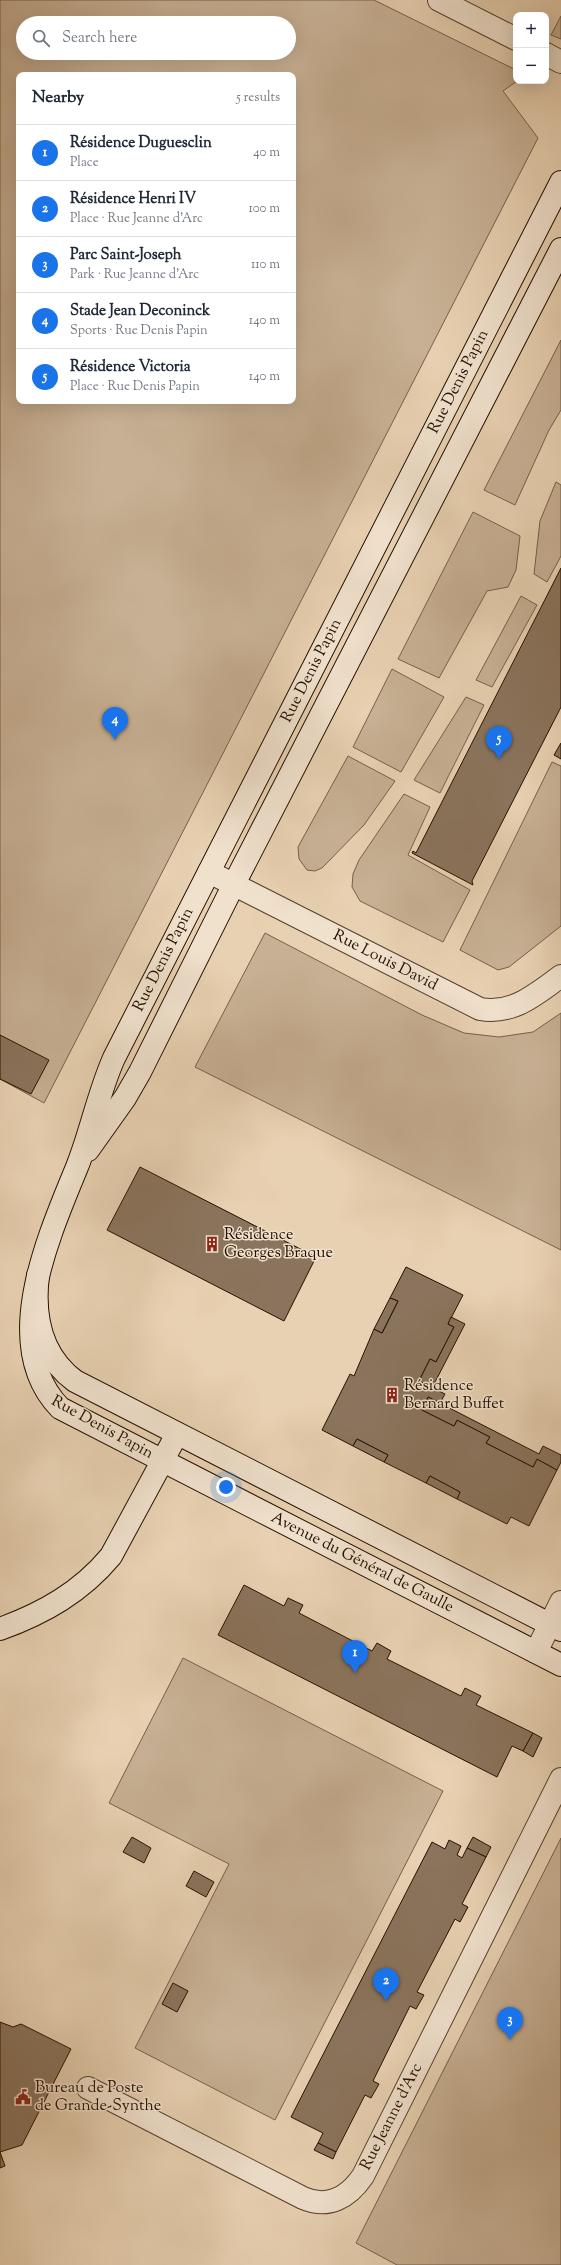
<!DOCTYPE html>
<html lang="en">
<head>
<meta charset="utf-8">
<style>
  body { margin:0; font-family:"Sorts Mill Goudy",serif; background:#f6f6f7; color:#1f2937 }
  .controls { position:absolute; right:12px; top:12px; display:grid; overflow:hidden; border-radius:8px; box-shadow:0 4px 16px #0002 }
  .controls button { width:36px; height:36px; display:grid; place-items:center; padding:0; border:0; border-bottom:1px solid #e0e1e3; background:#fff; color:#1f2937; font:20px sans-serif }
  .you { position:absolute; left:226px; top:1487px; width:14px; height:14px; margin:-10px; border:3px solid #fff; border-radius:50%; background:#1a73e8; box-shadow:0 0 0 6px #1a73e833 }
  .badge { display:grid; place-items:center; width:26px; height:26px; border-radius:50%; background:#1a73e8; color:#fff; font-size:13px; font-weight:700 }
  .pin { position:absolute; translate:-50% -33px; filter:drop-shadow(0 1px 2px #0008) }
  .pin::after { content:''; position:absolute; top:21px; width:14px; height:12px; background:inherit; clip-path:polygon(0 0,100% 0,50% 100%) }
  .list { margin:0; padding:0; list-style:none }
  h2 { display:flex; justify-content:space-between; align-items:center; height:52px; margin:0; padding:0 16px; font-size:17px }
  h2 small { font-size:13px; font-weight:400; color:#747a83 }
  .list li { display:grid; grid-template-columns:26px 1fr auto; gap:12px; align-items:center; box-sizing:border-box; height:56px; padding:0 16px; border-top:1px solid #e0e1e3 }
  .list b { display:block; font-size:15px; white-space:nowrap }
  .list p { margin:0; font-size:13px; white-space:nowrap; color:#747a83 }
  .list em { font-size:13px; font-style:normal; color:#747a83 }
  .icon { flex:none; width:22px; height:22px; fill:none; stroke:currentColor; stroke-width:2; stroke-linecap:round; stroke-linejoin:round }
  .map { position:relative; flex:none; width:561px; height:2265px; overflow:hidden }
  .search { position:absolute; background:#fff; box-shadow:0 4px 16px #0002; left:16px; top:16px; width:280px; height:44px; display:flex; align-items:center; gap:10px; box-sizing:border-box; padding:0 14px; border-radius:22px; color:#747a83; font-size:15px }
  .panel { position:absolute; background:#fff; box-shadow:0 4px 16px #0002; left:16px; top:72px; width:280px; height:332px; border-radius:8px }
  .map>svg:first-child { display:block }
  .green { fill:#c7b094; stroke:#76604a; fill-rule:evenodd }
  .building { fill:#8a745d; stroke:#251000 }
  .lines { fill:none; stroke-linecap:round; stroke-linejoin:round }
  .street-casing { stroke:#56402c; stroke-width:24 }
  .secondary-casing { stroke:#251000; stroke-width:24 }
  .street { stroke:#f0e1cd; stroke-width:22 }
  .secondary { stroke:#f0e1cd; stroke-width:22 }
  .labels { text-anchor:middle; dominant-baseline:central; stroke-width:3; stroke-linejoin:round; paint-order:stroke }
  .street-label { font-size:16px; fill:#251000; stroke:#f0e1cd }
  .poi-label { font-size:16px; fill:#251000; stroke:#f0e1cd; text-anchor:start }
</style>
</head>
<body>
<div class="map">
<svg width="561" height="2265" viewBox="0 0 561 2265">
  <rect width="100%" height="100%" fill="#e8d1b2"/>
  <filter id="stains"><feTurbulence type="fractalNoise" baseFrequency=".005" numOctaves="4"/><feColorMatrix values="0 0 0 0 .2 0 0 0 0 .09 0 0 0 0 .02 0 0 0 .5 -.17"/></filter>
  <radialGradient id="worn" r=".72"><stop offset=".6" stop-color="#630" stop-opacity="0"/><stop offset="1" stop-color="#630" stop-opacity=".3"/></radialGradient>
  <!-- green -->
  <g class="green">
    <path d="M0,0H374L516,70L517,81L503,91L538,138L44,1103L0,1079ZM23,23H289V53H23ZM19,75H293V401H19Z"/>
    <polygon points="561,16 561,39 551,35"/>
    <polygon points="561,340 561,410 549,430 515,505 484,490"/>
    <polygon points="556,482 561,485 561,556 547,582 534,574 540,521"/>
    <polygon points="473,512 520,536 516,570 508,587 487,591 439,678 398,659"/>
    <polygon points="521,596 537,605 492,687 476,680"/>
    <polygon points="392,669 444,697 401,772 353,747"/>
    <polygon points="466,697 484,705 440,793 414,780"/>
    <polygon points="348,756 395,781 364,825 322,868 315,871 307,870 299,859 298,847"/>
    <polygon points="552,762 561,766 561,926 509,967 498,970 460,950"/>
    <polygon points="404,794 430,807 408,855 470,890 443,942 360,901 352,887 353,874 359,860"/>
    <polygon points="265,933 422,1015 464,1033 499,1037 533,1032 561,1013 561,1250 195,1067"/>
    <polygon points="183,1658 443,1791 275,2120 135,2048 229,1864 109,1803"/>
    <polygon points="561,1838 561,2265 397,2265 356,2243"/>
  </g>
  <!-- building -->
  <g class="building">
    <polygon points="561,568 561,707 472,881 473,885 412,853 413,851 416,853"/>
    <polygon points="561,743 561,759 554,755"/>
    <polygon points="0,1035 49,1060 31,1094 0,1079"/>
    <polygon points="140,1167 316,1257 284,1321 107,1230"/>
    <polygon points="406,1267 463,1295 448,1324 454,1327 436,1362 430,1359 419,1381 445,1394 440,1403 428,1397 422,1410 454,1426 457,1420 490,1437 486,1443 533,1467 537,1459 557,1470 529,1526 511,1517 507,1524 457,1499 460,1492 430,1476 426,1483 384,1462 388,1455 357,1439 353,1446 322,1430 350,1374 354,1376 374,1329 382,1333 398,1301 390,1298"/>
    <polygon points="390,1298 398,1301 382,1333 374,1329"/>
    <polygon points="451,1317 465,1324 432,1388 419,1381 430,1359 436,1362 454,1327 448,1324"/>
    <polygon points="428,1397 539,1454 543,1446 561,1455 561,1462 557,1470 537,1459 533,1467 486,1443 490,1437 457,1420 454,1426 422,1410"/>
    <polygon points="357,1439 388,1455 384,1462 353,1446"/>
    <polygon points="430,1476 460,1492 457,1499 426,1483"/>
    <polygon points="244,1585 284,1606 288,1598 303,1605 299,1613 372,1651 377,1643 391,1651 387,1659 461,1696 465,1688 481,1696 476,1705 533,1733 523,1751 512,1746 497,1777 218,1635"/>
    <polygon points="533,1733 542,1738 533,1757 523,1751"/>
    <polygon points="132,1837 151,1848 144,1863 123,1852"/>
    <polygon points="473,1837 491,1847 486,1857 467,1848"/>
    <polygon points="449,1840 461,1846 457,1855 462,1858 467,1848 486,1857 462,1904 468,1907 460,1922 455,1919 417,1992 424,1995 416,2009 410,2006 373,2081 379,2084 371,2098 365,2095 336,2152 318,2143 323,2133 291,2117 432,1842 445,1849"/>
    <polygon points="194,1871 214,1882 206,1897 186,1886"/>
    <polygon points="173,1983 188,1991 177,2012 162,2004"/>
    <polygon points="0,2022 13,2027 21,2024 71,2049 22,2145 0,2152"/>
    <polygon points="318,2143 336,2152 333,2159 314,2150"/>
    <polygon points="0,2152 5,2166 0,2168"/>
  </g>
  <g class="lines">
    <!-- street casing -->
    <g class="street-casing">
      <g id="street">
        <polyline points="439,0 516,39"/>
        <polyline points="546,54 561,62"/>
        <path d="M209,872L480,1009C513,1015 536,994 561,976"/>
        <polyline points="536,1652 561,1602"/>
        <path d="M88,2088L303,2198C328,2209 348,2198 363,2176L561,1779"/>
      </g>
    </g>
    <!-- secondary casing -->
    <g class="secondary-casing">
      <g id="secondary">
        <path d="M561,182L114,1058C98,1094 91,1132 77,1167C47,1240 0,1346 60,1408L561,1665"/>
        <polyline points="88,1150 125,1098 140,1072 234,884 561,249"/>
        <path d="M38,1275C33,1316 40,1355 75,1381L561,1630"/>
        <path d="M0,1629C44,1613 81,1592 111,1556L177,1434"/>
      </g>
    </g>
    <!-- street -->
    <use href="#street" class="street"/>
    <!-- secondary -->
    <use href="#secondary" class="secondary"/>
  </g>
  <!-- icons -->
  <defs>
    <g id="building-bare" transform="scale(1.2)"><path d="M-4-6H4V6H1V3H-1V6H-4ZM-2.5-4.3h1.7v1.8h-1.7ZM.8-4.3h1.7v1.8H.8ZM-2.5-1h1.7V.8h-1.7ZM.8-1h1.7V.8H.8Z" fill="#8f2418" stroke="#f0e1cd" stroke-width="2.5" paint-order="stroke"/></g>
    <g id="civic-bare" transform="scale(1.2)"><path d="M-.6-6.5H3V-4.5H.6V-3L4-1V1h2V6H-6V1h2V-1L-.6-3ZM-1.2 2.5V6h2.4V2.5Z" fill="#8f2418" stroke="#f0e1cd" stroke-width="2.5" paint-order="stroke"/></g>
  </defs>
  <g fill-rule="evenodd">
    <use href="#building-bare" x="212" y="1244"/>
    <use href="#building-bare" x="392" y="1395"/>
    <use href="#civic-bare" x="23" y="2097"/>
  </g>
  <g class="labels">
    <!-- street labels -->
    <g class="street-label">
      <text transform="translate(459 382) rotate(-63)">Rue Denis Papin</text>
      <text transform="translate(312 671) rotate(-63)">Rue Denis Papin</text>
      <text transform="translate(164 960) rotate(-63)">Rue Denis Papin</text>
      <text transform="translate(385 961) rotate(27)">Rue Louis David</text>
      <text transform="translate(102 1428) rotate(29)">Rue Denis Papin</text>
      <text transform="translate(362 1563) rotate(27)">Avenue du Général de Gaulle</text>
      <text transform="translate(392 2117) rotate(-63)">Rue Jeanne d'Arc</text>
    </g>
    <!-- poi labels -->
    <g class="poi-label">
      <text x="224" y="1235">Résidence<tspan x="224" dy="18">Georges Braque</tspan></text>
      <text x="404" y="1386">Résidence<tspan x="404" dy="18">Bernard Buffet</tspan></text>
      <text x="35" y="2088">Bureau de Poste<tspan x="35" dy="18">de Grande-Synthe</tspan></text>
    </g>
  </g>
  <rect width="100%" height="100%" filter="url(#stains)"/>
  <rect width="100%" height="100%" fill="url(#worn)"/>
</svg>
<div class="controls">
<button>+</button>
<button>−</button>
</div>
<div class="you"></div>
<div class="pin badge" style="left:355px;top:1673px">1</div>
<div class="pin badge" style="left:386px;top:2001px">2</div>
<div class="pin badge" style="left:510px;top:2040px">3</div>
<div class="pin badge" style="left:115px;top:740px">4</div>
<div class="pin badge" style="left:499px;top:759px">5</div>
<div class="search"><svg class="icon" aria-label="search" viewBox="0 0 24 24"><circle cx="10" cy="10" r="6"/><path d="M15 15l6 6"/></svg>Search here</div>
<section class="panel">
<h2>Nearby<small>5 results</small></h2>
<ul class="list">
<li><span class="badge">1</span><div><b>Résidence Duguesclin</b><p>Place</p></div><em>40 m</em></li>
<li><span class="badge">2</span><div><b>Résidence Henri IV</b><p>Place · Rue Jeanne d'Arc</p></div><em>100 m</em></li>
<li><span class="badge">3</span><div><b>Parc Saint-Joseph</b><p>Park · Rue Jeanne d'Arc</p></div><em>110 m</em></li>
<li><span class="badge">4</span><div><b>Stade Jean Deconinck</b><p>Sports · Rue Denis Papin</p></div><em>140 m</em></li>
<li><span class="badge">5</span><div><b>Résidence Victoria</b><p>Place · Rue Denis Papin</p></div><em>140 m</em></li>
</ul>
</section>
</div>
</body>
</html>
